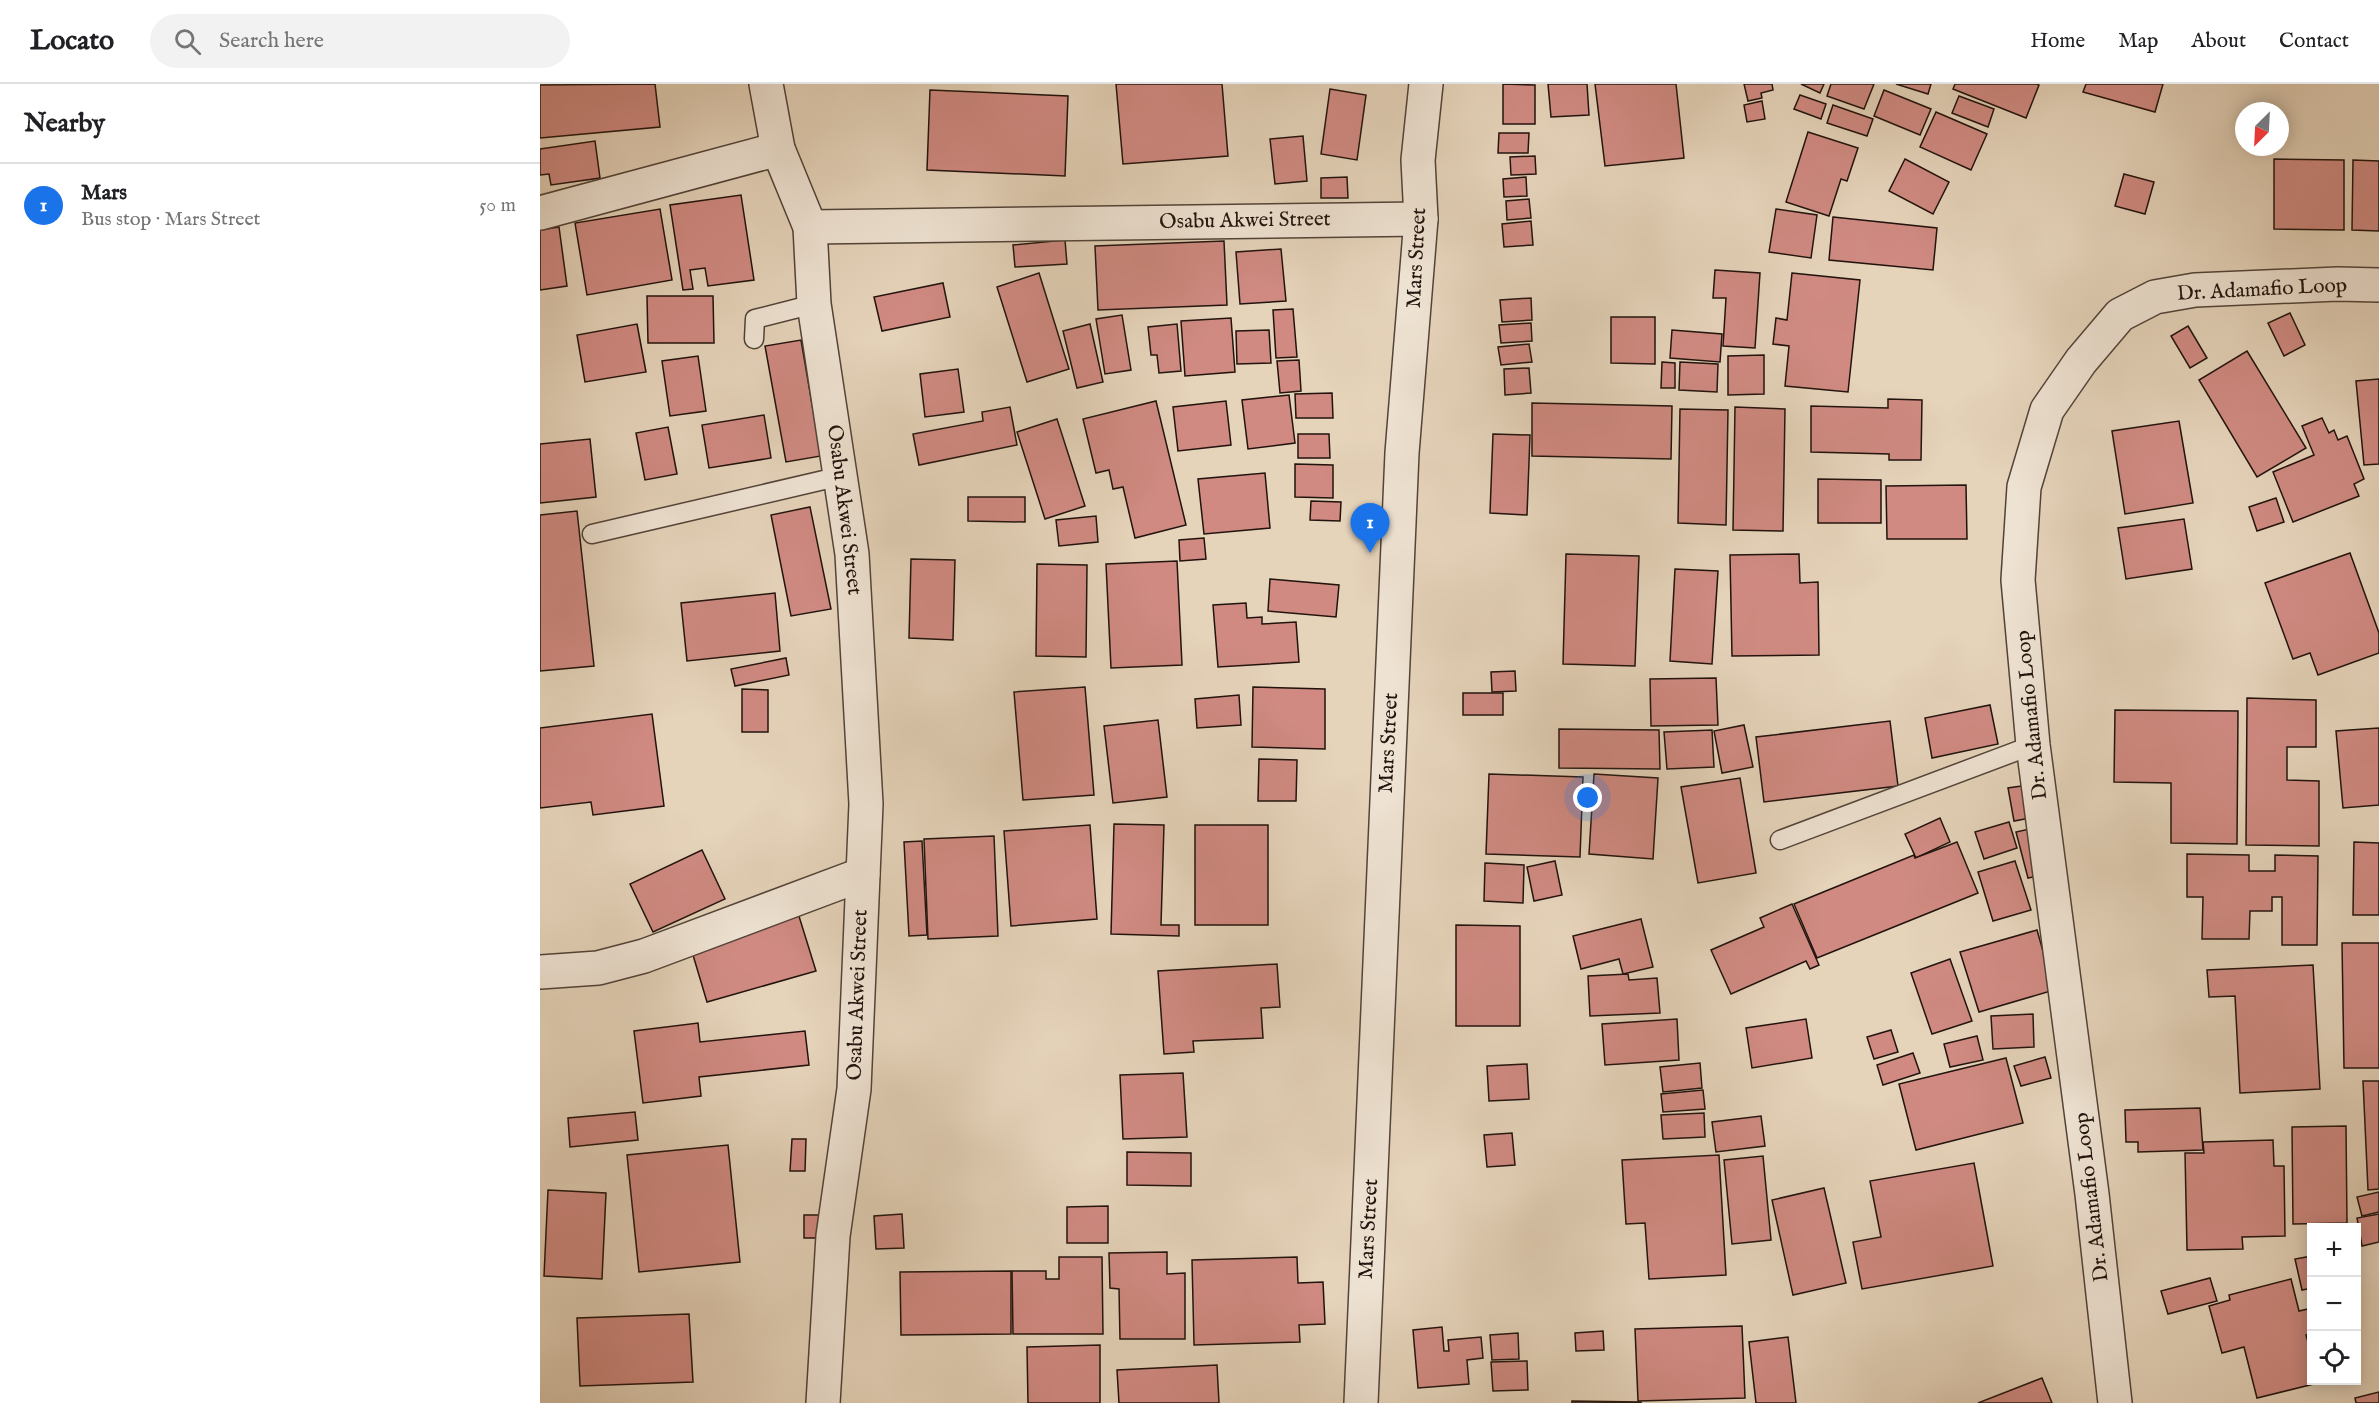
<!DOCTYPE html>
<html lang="en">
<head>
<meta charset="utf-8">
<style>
  body { margin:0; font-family:"IM FELL English",serif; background:#f2f2f2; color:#202124 }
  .controls { position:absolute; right:18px; bottom:18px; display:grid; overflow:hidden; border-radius:0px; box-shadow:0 3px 15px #0003 }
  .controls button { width:54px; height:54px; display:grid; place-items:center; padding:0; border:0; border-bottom:2px solid #e0e0e0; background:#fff; color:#202124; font:30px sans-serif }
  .compass { position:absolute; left:1695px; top:18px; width:54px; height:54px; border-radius:50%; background:#fff; box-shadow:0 3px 15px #0003; rotate:204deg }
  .you { position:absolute; left:1048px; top:714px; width:21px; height:21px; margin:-15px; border:4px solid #fff; border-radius:50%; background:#1a73e8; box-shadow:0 0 0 9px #1a73e833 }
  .badge { display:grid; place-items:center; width:39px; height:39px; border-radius:50%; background:#1a73e8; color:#fff; font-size:20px; font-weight:700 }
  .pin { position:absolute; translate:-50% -50px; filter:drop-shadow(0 2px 3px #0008) }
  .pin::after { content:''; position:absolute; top:32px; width:21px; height:18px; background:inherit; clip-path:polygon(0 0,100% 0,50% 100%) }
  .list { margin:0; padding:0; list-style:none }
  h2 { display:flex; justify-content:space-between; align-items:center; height:78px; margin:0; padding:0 24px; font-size:26px }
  h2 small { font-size:20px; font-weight:400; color:#757577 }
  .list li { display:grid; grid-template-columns:39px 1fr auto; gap:18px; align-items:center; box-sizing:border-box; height:84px; padding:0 24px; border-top:2px solid #e0e0e0 }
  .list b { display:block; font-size:22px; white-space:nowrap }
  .list p { margin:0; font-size:20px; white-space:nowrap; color:#757577 }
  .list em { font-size:20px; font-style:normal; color:#757577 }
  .icon { flex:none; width:33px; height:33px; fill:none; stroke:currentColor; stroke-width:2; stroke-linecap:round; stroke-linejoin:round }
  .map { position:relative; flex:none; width:1839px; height:1319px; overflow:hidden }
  header { display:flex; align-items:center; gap:36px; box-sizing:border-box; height:84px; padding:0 30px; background:#fff; border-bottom:2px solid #e0e0e0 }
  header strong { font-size:28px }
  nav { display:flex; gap:33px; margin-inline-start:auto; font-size:21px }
  .search { width:420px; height:54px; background:#f2f2f2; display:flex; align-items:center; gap:15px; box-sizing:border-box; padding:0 21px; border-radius:33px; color:#757577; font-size:22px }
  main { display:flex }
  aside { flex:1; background:#fff }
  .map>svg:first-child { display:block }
  .building { fill:#d08a82; stroke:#21130d; stroke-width:1.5 }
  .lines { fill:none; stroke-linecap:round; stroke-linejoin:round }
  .service-casing { stroke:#524338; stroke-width:21 }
  .minor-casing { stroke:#524338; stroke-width:36 }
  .tertiary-casing { stroke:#524338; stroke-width:36 }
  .service { stroke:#eee2d2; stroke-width:18 }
  .minor { stroke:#eee2d2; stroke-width:33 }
  .tertiary { stroke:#eee2d2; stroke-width:33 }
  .labels { text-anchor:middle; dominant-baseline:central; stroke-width:5; stroke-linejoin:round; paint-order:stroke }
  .street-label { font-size:21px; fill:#21130d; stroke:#eee2d2 }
</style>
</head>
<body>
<header>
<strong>Locato</strong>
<div class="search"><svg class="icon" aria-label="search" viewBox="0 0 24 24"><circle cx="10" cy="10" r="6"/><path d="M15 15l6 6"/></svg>Search here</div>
<nav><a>Home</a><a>Map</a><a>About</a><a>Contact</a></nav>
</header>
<main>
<aside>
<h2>Nearby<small></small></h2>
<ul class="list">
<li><span class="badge">1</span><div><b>Mars</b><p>Bus stop · Mars Street</p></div><em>50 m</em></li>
</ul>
</aside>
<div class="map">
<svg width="1839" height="1319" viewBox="0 0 1839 1319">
  <rect width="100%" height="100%" fill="#e5d3ba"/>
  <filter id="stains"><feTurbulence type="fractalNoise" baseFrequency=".00333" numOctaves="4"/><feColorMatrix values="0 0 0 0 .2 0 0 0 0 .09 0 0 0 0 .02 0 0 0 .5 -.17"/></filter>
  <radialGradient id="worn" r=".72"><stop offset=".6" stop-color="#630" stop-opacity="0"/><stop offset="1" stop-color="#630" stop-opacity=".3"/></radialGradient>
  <!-- building -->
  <g class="building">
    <polygon points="115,0 120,43 0,54 0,1"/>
    <polygon points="576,0 682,0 688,72 583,80"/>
    <polygon points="963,0 995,1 995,40 963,40"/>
    <polygon points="1008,0 1047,0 1049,31 1011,33"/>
    <polygon points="1055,0 1136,0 1144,74 1065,82"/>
    <polygon points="1204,0 1232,0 1233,6 1221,9 1222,14 1208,17"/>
    <polygon points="1261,0 1284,0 1280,9"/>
    <polygon points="1291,0 1334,0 1324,25 1287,12"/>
    <polygon points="1356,0 1391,0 1388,10"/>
    <polygon points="1415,0 1497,0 1499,1 1486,34 1413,5"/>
    <polygon points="1546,0 1623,0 1615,28 1543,8"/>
    <polygon points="790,5 826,11 817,76 781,70"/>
    <polygon points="390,6 528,12 525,92 387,86"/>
    <polygon points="1344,6 1391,25 1380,51 1334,32"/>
    <polygon points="1260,11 1286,20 1281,35 1254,25"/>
    <polygon points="1419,12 1454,25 1448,43 1412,29"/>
    <polygon points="1222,17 1225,35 1207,38 1204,21"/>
    <polygon points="1293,21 1333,35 1327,52 1287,39"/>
    <polygon points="1396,28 1447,50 1431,86 1380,63"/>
    <polygon points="1268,48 1318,64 1307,97 1301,95 1289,132 1246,118"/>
    <polygon points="959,49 989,49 988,69 958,69"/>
    <polygon points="763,52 767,97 735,100 730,55"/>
    <polygon points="55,57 60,94 11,101 9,90 0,91 0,65"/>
    <polygon points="995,72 996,90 971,91 970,73"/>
    <polygon points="1365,75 1409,98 1393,130 1349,107"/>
    <polygon points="1734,75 1804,76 1804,146 1734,145"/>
    <polygon points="1813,76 1839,77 1839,147 1812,146"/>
    <polygon points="1584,90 1614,98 1605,130 1575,122"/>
    <polygon points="807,93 808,114 781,114 781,94"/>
    <polygon points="986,93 987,112 964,113 963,95"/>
    <polygon points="201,111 214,196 168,202 165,184 150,186 153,205 143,206 130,121"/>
    <polygon points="989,115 991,134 967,136 966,117"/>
    <polygon points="120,125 132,196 47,211 35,139"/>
    <polygon points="1236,125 1277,131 1271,174 1229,168"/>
    <polygon points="1293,133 1397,144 1393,186 1289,176"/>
    <polygon points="991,137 993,161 964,163 962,140"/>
    <polygon points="19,143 27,202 0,206 0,146"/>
    <polygon points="525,156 527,180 475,183 473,161"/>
    <polygon points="684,157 687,221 558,226 555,162"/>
    <polygon points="741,165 746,217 700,220 696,168"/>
    <polygon points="1175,186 1220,189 1215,264 1183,262 1186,214 1173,214"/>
    <polygon points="499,189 529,285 487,298 457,203"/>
    <polygon points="1252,189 1320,196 1308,308 1245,302 1249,262 1233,260 1236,234 1247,236"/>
    <polygon points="403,199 410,233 342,247 334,213"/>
    <polygon points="107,212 173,212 174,259 108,259"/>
    <polygon points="991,214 992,236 962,238 960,216"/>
    <polygon points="753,225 757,273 736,274 733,226"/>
    <polygon points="1750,229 1765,261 1744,272 1728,239"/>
    <polygon points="582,231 591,286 565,290 556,235"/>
    <polygon points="1071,233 1115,233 1115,280 1071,279"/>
    <polygon points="691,234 695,288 645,292 641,237"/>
    <polygon points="991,239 992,257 961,259 959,241"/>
    <polygon points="97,240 106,288 45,298 37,251"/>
    <polygon points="550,240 563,298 537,304 523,247"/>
    <polygon points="637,240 641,287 619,289 617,271 611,271 608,243"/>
    <polygon points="1648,242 1667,274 1650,284 1631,252"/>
    <polygon points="729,246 731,279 697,280 696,247"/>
    <polygon points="1132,246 1182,250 1180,278 1130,274"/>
    <polygon points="261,256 281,372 246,378 225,262"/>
    <polygon points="989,260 992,278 961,281 958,263"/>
    <polygon points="1707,267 1766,364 1717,393 1659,296"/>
    <polygon points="1224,271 1224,310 1188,311 1188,272"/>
    <polygon points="158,272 166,327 130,332 122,277"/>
    <polygon points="759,276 761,307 740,309 737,277"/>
    <polygon points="1122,278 1135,279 1135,304 1121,304"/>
    <polygon points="1140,278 1178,280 1177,308 1139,306"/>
    <polygon points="989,284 991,309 965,311 964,285"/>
    <polygon points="418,285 424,328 385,333 380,290"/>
    <polygon points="1839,295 1839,380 1824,381 1816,297"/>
    <polygon points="792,309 793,334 756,334 755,310"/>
    <polygon points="749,311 755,359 708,365 702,316"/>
    <polygon points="1348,315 1382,316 1381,376 1349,376 1349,370 1271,368 1271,322 1348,324"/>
    <polygon points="616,317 646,441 595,454 583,403 573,405 569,386 556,389 543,335"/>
    <polygon points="686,317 691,361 638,367 633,323"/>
    <polygon points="992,319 1132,322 1131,375 992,372"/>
    <polygon points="470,323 477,361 379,381 373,350 443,337 442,328"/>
    <polygon points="1195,323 1245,325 1243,447 1193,446"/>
    <polygon points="1140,325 1188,326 1186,441 1138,439"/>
    <polygon points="224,331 231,374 169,384 162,341"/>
    <polygon points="1782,334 1789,349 1794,346 1798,356 1807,352 1824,395 1814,400 1819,412 1753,438 1733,388 1774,371 1762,342"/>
    <polygon points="517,335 545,422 505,435 477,348"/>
    <polygon points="1639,337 1653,419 1585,430 1572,347"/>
    <polygon points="128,343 137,390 105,396 96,349"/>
    <polygon points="758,350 789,350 790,374 758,374"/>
    <polygon points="953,350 990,351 987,431 950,429"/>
    <polygon points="50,355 56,413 0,419 0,360"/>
    <polygon points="755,380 793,381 793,414 755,413"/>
    <polygon points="725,389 730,444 664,450 658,395"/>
    <polygon points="1278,395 1341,396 1341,439 1278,439"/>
    <polygon points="1426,401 1427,455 1347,455 1346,402"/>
    <polygon points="428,413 485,413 485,438 428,437"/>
    <polygon points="1736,414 1744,438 1717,447 1709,423"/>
    <polygon points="771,417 801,418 800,437 770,436"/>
    <polygon points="270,423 291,525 251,532 231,431"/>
    <polygon points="37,427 54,582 0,587 0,431"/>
    <polygon points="556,432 558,458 519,462 516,436"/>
    <polygon points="1644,435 1652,485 1586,495 1578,444"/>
    <polygon points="664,454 666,475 640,477 639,456"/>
    <polygon points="1810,469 1839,549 1839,569 1778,591 1770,569 1753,575 1725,499"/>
    <polygon points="1026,470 1099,472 1095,582 1023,580"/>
    <polygon points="1259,470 1260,499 1278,498 1279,571 1192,572 1190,471"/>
    <polygon points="371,475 415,476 413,556 369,554"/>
    <polygon points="637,477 642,581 571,584 566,480"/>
    <polygon points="497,480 547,481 546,573 496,572"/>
    <polygon points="1135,485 1178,487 1172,580 1130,577"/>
    <polygon points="730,495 799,501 796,533 728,527"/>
    <polygon points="235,509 240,567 147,577 141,519"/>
    <polygon points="706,519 707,534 722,533 722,540 756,538 759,578 678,583 673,521"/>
    <polygon points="246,574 249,591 195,602 191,585"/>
    <polygon points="975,587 976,607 952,608 951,588"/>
    <polygon points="1176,594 1178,641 1111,642 1110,595"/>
    <polygon points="545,603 554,711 483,716 474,608"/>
    <polygon points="713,603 785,605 785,665 712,663"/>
    <polygon points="202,605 228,606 228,648 202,648"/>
    <rect x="923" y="609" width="40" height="22"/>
    <polygon points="699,611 701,641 657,644 655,615"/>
    <polygon points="1707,614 1776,616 1776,663 1747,663 1747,696 1779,697 1779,762 1706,761"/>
    <polygon points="1450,621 1458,660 1392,674 1385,634"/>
    <polygon points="1575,626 1698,627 1697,760 1631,759 1631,699 1574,698"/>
    <polygon points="112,630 124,722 53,731 51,718 0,724 0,644"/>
    <polygon points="618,636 627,713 573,719 564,642"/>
    <polygon points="1350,637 1358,702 1224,718 1216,653"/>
    <polygon points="1204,641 1213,683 1182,689 1174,647"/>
    <polygon points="1839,644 1839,721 1803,724 1796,647"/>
    <polygon points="1019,645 1119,646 1120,685 1019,684"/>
    <polygon points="1172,646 1174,683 1127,685 1124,648"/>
    <polygon points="719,675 757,676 756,717 718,717"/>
    <polygon points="949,690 1043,693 1040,773 946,770"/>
    <polygon points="1054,690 1118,694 1113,775 1049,770"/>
    <polygon points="1200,694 1216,789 1158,799 1141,703"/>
    <polygon points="1495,700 1500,732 1474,737 1468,704"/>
    <polygon points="1400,734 1410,758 1376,774 1365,750"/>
    <polygon points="1469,738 1477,764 1444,775 1435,748"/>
    <polygon points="574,740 624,741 621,841 639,841 639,852 571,850"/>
    <polygon points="550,741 557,835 471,842 464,747"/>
    <rect x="655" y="741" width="73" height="100"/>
    <polygon points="1499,743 1511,789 1488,794 1476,748"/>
    <polygon points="454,752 458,852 388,855 384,755"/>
    <polygon points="382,757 387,851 369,852 364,758"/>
    <polygon points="1417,758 1438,809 1277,874 1254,820 1374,771 1375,774"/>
    <polygon points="1814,758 1839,759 1839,831 1813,831"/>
    <polygon points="162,766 185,815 113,848 90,800"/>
    <polygon points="1647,770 1709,771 1709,787 1735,787 1735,771 1778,772 1777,861 1742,861 1742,813 1732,813 1732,827 1710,827 1709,855 1662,855 1663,813 1647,813"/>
    <polygon points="1015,777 1022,811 994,817 987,783"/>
    <polygon points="1475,777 1491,826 1453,837 1438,788"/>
    <polygon points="945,779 984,781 983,819 944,817"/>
    <polygon points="1252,820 1279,881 1270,885 1266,877 1191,910 1171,866 1224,843 1220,834"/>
    <polygon points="258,829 276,887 167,918 150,861"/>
    <polygon points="1101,835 1113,883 1083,890 1079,875 1041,885 1033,852"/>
    <polygon points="916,841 980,842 980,942 916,942"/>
    <polygon points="1497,846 1514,906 1439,928 1420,868"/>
    <polygon points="1802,859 1839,859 1839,984 1804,984"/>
    <polygon points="1410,875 1432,937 1392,950 1371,889"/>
    <polygon points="737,880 740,923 721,924 723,954 653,957 654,968 624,970 618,887"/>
    <polygon points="1773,881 1780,1005 1700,1009 1695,912 1669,913 1667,886"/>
    <polygon points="1088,890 1089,896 1117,894 1120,929 1050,932 1048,892"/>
    <polygon points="1493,930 1494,963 1453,965 1451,932"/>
    <polygon points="1137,935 1139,976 1065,981 1062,940"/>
    <polygon points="1266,935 1272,974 1212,984 1206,944"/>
    <polygon points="158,939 160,958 265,947 269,981 159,993 161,1012 103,1019 94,947"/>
    <polygon points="1351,946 1358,968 1334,975 1327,953"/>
    <polygon points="1437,952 1443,976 1410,983 1404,960"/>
    <polygon points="1373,969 1380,989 1343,1001 1337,981"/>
    <polygon points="1505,973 1511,994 1481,1002 1474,982"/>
    <polygon points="1466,974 1483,1039 1376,1066 1359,1000"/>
    <polygon points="1160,979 1162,1004 1123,1008 1120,983"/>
    <polygon points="987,980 989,1015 949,1017 947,982"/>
    <polygon points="643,989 647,1053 583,1055 580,991"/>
    <polygon points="1823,997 1839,997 1839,1105 1828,1106"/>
    <polygon points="1163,1006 1165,1025 1123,1028 1121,1010"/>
    <polygon points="1660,1024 1663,1066 1598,1068 1598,1058 1586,1058 1585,1026"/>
    <polygon points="95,1028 98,1056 30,1063 28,1034"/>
    <polygon points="1164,1029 1165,1053 1123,1055 1121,1031"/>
    <polygon points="1221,1032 1225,1062 1176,1068 1172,1038"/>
    <polygon points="1806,1042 1807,1139 1753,1140 1752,1043"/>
    <polygon points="972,1049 975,1081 947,1083 944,1051"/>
    <polygon points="252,1055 266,1055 265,1087 250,1087"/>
    <polygon points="1733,1056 1734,1082 1744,1082 1745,1152 1702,1153 1703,1165 1647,1166 1645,1069 1664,1069 1663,1058"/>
    <polygon points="188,1061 200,1178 99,1188 87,1071"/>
    <polygon points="587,1068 651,1069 651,1102 587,1101"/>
    <polygon points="1179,1071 1186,1191 1109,1195 1105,1139 1086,1140 1082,1076"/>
    <polygon points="1223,1072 1231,1156 1192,1160 1184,1076"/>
    <polygon points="1434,1079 1453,1182 1322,1205 1313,1158 1341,1153 1330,1097"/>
    <polygon points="1284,1104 1306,1199 1253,1211 1232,1116"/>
    <polygon points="8,1106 66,1109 62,1195 4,1192"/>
    <polygon points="1839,1108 1839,1128 1822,1132 1817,1113"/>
    <polygon points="568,1122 568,1159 527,1159 527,1123"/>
    <polygon points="362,1130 364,1164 336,1165 334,1132"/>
    <polygon points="1839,1130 1839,1158 1822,1162 1817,1134"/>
    <polygon points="264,1131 287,1131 288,1154 264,1154"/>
    <polygon points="627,1168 627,1190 645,1189 645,1255 580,1255 579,1205 570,1204 569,1169"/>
    <polygon points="1772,1172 1772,1204 1762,1206 1755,1175"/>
    <polygon points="519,1173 562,1173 563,1250 473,1250 472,1187 506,1187 506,1195 519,1195"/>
    <polygon points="757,1173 758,1199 783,1198 785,1240 759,1241 760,1258 654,1261 652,1176"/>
    <polygon points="471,1187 471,1250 361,1251 360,1188"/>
    <polygon points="1670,1194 1677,1217 1628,1230 1621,1207"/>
    <polygon points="1751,1195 1759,1227 1772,1224 1772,1249 1766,1251 1772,1273 1772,1296 1778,1299 1717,1314 1704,1263 1682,1269 1669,1222 1690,1216 1689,1211"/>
    <polygon points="149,1230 153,1298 40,1302 37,1234"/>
    <polygon points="1202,1242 1205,1314 1098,1317 1095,1245"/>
    <polygon points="902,1243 904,1267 909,1267 908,1256 941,1253 943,1274 927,1276 929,1300 878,1304 873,1246"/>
    <polygon points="1063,1247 1064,1266 1036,1267 1035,1249"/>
    <polygon points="978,1249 979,1275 952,1276 950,1251"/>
    <polygon points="1248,1253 1256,1319 1216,1319 1209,1258"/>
    <polygon points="560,1261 560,1319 488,1319 487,1263"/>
    <polygon points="987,1277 988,1306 953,1307 951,1278"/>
    <polygon points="677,1281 679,1319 579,1319 577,1286"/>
    <polygon points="1502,1294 1512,1319 1438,1319"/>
    <polygon points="1839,1308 1839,1319 1816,1319 1815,1314"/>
    <polygon points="1032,1317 1101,1318 1101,1319 1032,1319"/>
  </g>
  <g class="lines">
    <!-- service casing -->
    <g class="service-casing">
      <g id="service">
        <polyline points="214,255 215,235 274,220"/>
        <polyline points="52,450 301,392"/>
        <polyline points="1240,756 1493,661"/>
      </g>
    </g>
    <!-- minor casing -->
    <g class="minor-casing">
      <g id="minor">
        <polyline points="226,0 238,65 270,143 274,220 312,470 326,720 314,1005 293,1152 283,1319"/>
        <polyline points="0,129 238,65"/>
        <polyline points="270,143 881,135"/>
        <polyline points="0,888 58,884 104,872 323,790"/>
        <polyline points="1575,1319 1552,1110 1493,661 1478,496 1484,403 1507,326 1541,277 1580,231 1615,213 1655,206 1798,200 1839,201"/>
      </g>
    </g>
    <!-- tertiary casing -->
    <g class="tertiary-casing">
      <polyline id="tertiary" points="821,1319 862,369 881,135 878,76 886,0"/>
    </g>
    <!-- service -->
    <use href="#service" class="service"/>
    <!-- minor -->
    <use href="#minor" class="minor"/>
    <!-- tertiary -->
    <use href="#tertiary" class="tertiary"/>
  </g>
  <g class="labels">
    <!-- street labels -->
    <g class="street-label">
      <text transform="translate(705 137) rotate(-1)">Osabu Akwei Street</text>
      <text transform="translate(877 174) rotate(-87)">Mars Street</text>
      <text transform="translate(1722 206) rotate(-3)">Dr. Adamafio Loop</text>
      <text transform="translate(304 426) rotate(83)">Osabu Akwei Street</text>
      <text transform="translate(1492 631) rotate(-96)">Dr. Adamafio Loop</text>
      <text transform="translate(849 659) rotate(-87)">Mars Street</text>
      <text transform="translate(318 911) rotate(-88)">Osabu Akwei Street</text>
      <text transform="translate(1552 1113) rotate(-97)">Dr. Adamafio Loop</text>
      <text transform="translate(829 1145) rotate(-87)">Mars Street</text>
    </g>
  </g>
  <rect width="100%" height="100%" filter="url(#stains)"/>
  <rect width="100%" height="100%" fill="url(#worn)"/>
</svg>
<div class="controls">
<button>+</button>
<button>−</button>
<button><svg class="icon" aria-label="locate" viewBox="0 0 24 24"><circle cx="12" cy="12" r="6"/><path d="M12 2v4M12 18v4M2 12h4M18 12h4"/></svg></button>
</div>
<svg class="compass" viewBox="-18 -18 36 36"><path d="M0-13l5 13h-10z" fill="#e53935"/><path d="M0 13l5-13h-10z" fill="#757577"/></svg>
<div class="you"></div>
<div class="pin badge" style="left:830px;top:469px">1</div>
</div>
</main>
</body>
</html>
